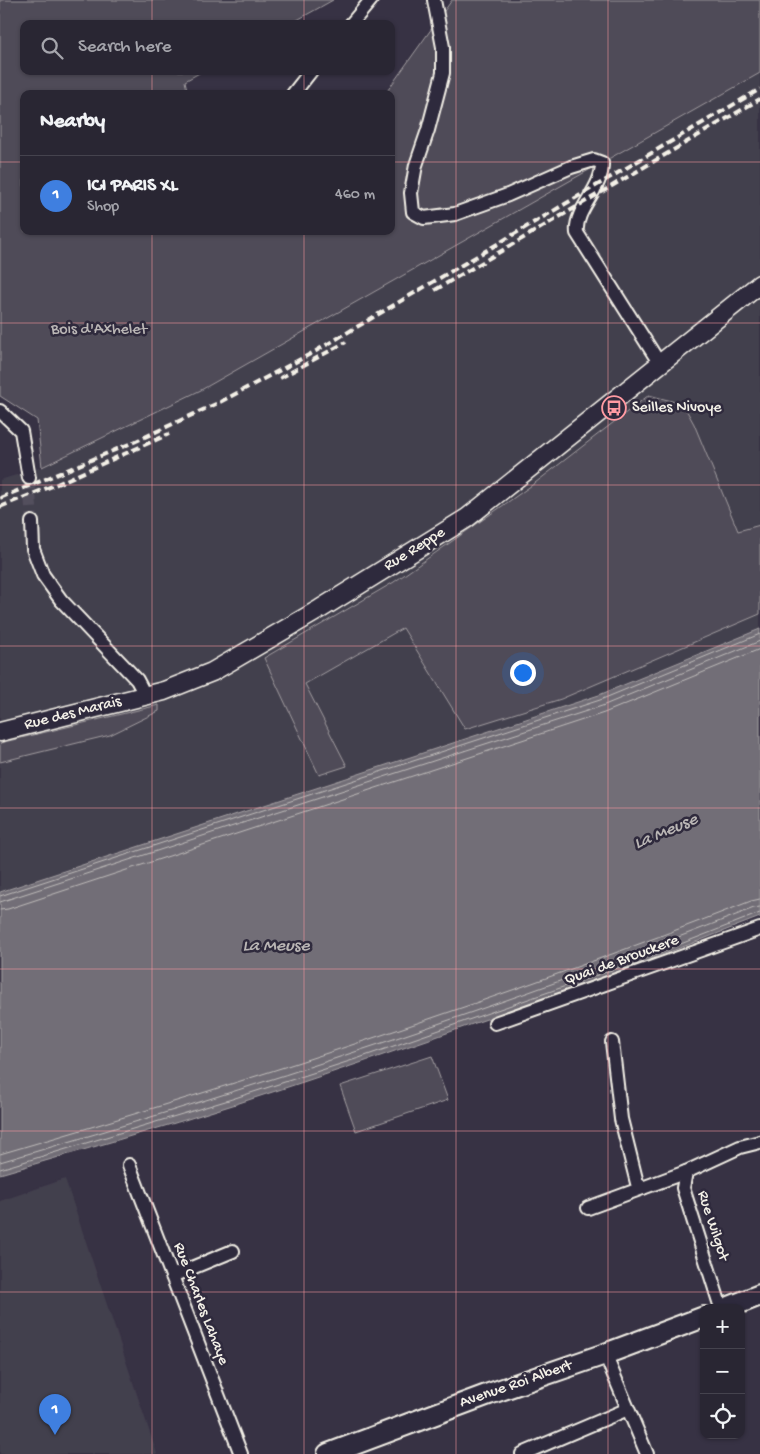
<!DOCTYPE html>
<html lang="en">
<head>
<meta charset="utf-8">
<style>
  body { margin:0; font-family:"Gochi Hand",sans-serif; background:#312e3b; color:#f1f3f6 }
  .controls { position:absolute; right:15px; bottom:15px; display:grid; overflow:hidden; border-radius:10px; box-shadow:0 1px 4px #0004 }
  .controls button { width:45px; height:45px; display:grid; place-items:center; padding:0; border:0; border-bottom:1px solid #45434e; background:#292633; color:#f1f3f6; font:25px sans-serif }
  .you { position:absolute; left:522px; top:672px; width:18px; height:18px; margin:-12px; border:4px solid #fff; border-radius:50%; background:#1a73e8; box-shadow:0 0 0 8px #1a73e833 }
  .badge { display:grid; place-items:center; width:32px; height:32px; border-radius:50%; background:#ea580c; color:#fff; font-size:16px; font-weight:700 }
  .pin { position:absolute; translate:-50% -41px; filter:drop-shadow(0 1px 2px #0008) }
  .pin::after { content:''; position:absolute; top:26px; width:18px; height:15px; background:inherit; clip-path:polygon(0 0,100% 0,50% 100%) }
  .list { margin:0; padding:0; list-style:none }
  h2 { display:flex; justify-content:space-between; align-items:center; height:65px; margin:0; padding:0 20px; font-size:21px }
  h2 small { font-size:16px; font-weight:400; color:#a5a5ac }
  .list li { display:grid; grid-template-columns:32px 1fr auto; gap:15px; align-items:center; box-sizing:border-box; height:80px; padding:0 20px; border-top:1px solid #45434e }
  .list b { display:block; font-size:19px; white-space:nowrap }
  .list p { margin:0; font-size:16px; white-space:nowrap; color:#a5a5ac }
  .list em { font-size:16px; font-style:normal; color:#a5a5ac }
  .icon { flex:none; width:28px; height:28px; fill:none; stroke:currentColor; stroke-width:2; stroke-linecap:round; stroke-linejoin:round }
  .map { position:relative; flex:none; width:760px; height:1454px; overflow:hidden }
  .search { position:absolute; background:#292633; box-shadow:0 1px 4px #0004; left:20px; top:20px; width:375px; height:55px; display:flex; align-items:center; gap:12px; box-sizing:border-box; padding:0 18px; border-radius:10px; color:#a5a5ac; font-size:19px }
  .panel { position:absolute; background:#292633; box-shadow:0 1px 4px #0004; left:20px; top:90px; width:375px; height:145px; border-radius:10px }
  .map>svg:first-child { display:block }
  .built { fill:#433f4e }
  .green { fill:#504b59; stroke:#a29ea0 }
  .water { fill:#726e77; stroke:#a6a2a4 }
  .lines { fill:none; stroke-linecap:round; stroke-linejoin:round }
  .shore { stroke:#c0bdbb; stroke-width:1 }
  .street-tunnel { stroke:#534f5d; stroke-width:12; stroke-dasharray:12 6; stroke-linecap:butt }
  .street-casing { stroke:#f4f1e8; stroke-width:16 }
  .secondary-casing { stroke:#f4f1e8; stroke-width:21 }
  .primary-casing { stroke:#f4f1e8; stroke-width:24 }
  .street { stroke:#2f2a3d; stroke-width:12 }
  .secondary { stroke:#2f2a3d; stroke-width:18 }
  .primary { stroke:#2f2a3d; stroke-width:20 }
  .rail { stroke:#f4f1e8; stroke-width:4; stroke-dasharray:8 4; stroke-linecap:butt }
  .grid { fill:none; stroke:#ff9aa2; stroke-width:1; stroke-opacity:0.55 }
  .labels { text-anchor:middle; dominant-baseline:central; stroke-width:5; stroke-linejoin:round; paint-order:stroke }
  .park-label { font-size:16px; fill:#bbb7b6; stroke:#2f2a3d }
  .poi-label { font-size:16px; fill:#f4f1e8; stroke:#2f2a3d; text-anchor:start }
  .street-label { font-size:16px; fill:#f4f1e8; stroke:#2f2a3d }
  .water-label { font-size:18px; font-style:italic; fill:#bab6b5; stroke:#2f2a3d }
</style>
</head>
<body>
<div class="map">
<svg width="760" height="1454" viewBox="0 0 760 1454">
  <rect width="100%" height="100%" fill="#373244"/>
  <filter id="ink" filterUnits="userSpaceOnUse"><feTurbulence type="fractalNoise" baseFrequency=".02" numOctaves="2"/><feDisplacementMap in="SourceGraphic" scale="10" xChannelSelector="R" yChannelSelector="G"/><feConvolveMatrix kernelMatrix="1 2 1 2 8 2 1 2 1" color-interpolation-filters="sRGB"/></filter>
  <g filter="url(#ink)">
    <!-- built -->
    <g class="built">
      <polygon points="760,73 760,629 599,695 0,892 0,480 42,467 201,390"/>
      <polygon points="65,1179 157,1454 0,1454 0,1201"/>
    </g>
    <!-- green -->
    <g class="green">
      <polygon points="0,0 333,0 290,24 24,24 24,71 203,71 185,81 188,94 24,94 24,231 391,231 391,94 385,94 452,0 760,0 760,73 201,390 42,467 37,420 0,396"/>
      <polygon points="649,395 683,404 694,424 738,531 760,525 760,614 561,699 465,729 403,628 305,684 347,766 319,775 264,658 394,582 535,483"/>
      <polygon points="159,705 159,711 110,735 0,762 0,743"/>
      <polygon points="432,1056 448,1100 356,1131 340,1086"/>
    </g>
    <!-- water -->
    <path class="water" d="M760,629V917C587,985 412,1047 236,1104C158,1129 79,1151 0,1174V892L599,695Z"/>
    <g class="lines">
      <!-- shore -->
      <g class="shore">
        <polyline points="0,896 600,700 760,634"/>
        <polyline points="0,902 602,706 760,641"/>
        <polyline points="0,910 8,909 604,713 760,649"/>
        <path d="M0,1154C254,1080 505,998 751,901L760,899"/>
        <path d="M0,1162C256,1088 506,1005 754,908L760,907"/>
        <polyline points="0,1169 232,1099 359,1058 632,963 760,913"/>
      </g>
      <!-- street-tunnel -->
      <polyline class="street-tunnel" points="29,478 32,522"/>
      <!-- street casing -->
      <g class="street-casing">
        <g id="street">
          <path d="M434,0L443,47V73L428,130L416,165L411,193L413,212L424,218L455,214L508,195L571,167L594,160L602,163C603,189 574,209 577,233L660,364"/>
          <polyline points="351,24 371,0"/>
          <polyline points="293,94 311,71"/>
          <polyline points="0,411 21,431 29,478"/>
          <polyline points="32,522 33,549 43,575 61,600 137,680 146,697"/>
          <polyline points="495,1023 760,929"/>
          <polyline points="612,1042 621,1119 637,1183 643,1188"/>
          <polyline points="129,1165 241,1454"/>
          <polyline points="588,1208 686,1172"/>
          <polyline points="172,1276 233,1251"/>
          <polyline points="721,1308 683,1188 686,1172 740,1147 760,1142"/>
          <polyline points="605,1354 647,1454"/>
          <polyline points="522,1454 628,1409"/>
        </g>
      </g>
      <!-- secondary casing -->
      <g class="secondary-casing">
        <polyline id="secondary" points="0,732 164,691 212,672 320,609 467,518 760,284"/>
      </g>
      <!-- primary casing -->
      <g class="primary-casing">
        <g id="primary">
          <polyline points="727,1308 760,1295"/>
          <polyline points="328,1454 489,1394 605,1354 704,1317"/>
        </g>
      </g>
      <!-- street -->
      <use href="#street" class="street"/>
      <!-- secondary -->
      <use href="#secondary" class="secondary"/>
      <!-- primary -->
      <use href="#primary" class="primary"/>
      <!-- rail -->
      <g class="rail">
        <polyline points="435,290 760,99"/>
        <polyline points="280,378 346,342"/>
        <polyline points="0,498 134,442 220,402 316,351 760,89"/>
        <polyline points="0,507 57,484 169,434"/>
      </g>
    </g>
  </g>
  <!-- grid -->
  <path class="grid" d="M152,0V24M304,0V24M456,0V1454M608,0V1454M152,71V94M304,71V94M0,162H24M391,162H760M152,231V1454M304,231V1454M0,323H760M0,485H760M0,646H760M0,808H760M0,969H760M0,1131H760M0,1292H760"/>
  <!-- icons -->
  <defs>
    <g id="bus-ring" transform="scale(1.25)"><circle r="9.5" fill="#2f2a3d" stroke="#ff9aa2" stroke-width="1.5"/><path d="M-5-6H5V4H4V6H2V4H-2V6H-4V4H-5ZM-3.5-4V0h7V-4ZM-3.5 1.2v1.5H-2V1.2ZM2 1.2v1.5H3.5V1.2Z" fill="#ff9aa2"/></g>
  </defs>
  <g fill-rule="evenodd">
    <use href="#bus-ring" x="614" y="408"/>
  </g>
  <g class="labels">
    <!-- park labels -->
    <g class="park-label">
      <text x="99" y="330">Bois d'Axhelet</text>
    </g>
    <!-- poi labels -->
    <g class="poi-label">
      <text x="632" y="408">Seilles Nivoye</text>
    </g>
    <!-- street labels -->
    <g class="street-label">
      <text transform="translate(415 550) rotate(-32)">Rue Reppe</text>
      <text transform="translate(73 714) rotate(-14)">Rue des Marais</text>
      <text transform="translate(622 961) rotate(-20)">Quai de Brouckere</text>
      <text transform="translate(712 1226) rotate(72)">Rue Wilgot</text>
      <text transform="translate(200 1304) rotate(69)">Rue Charles Lahaye</text>
      <text transform="translate(516 1385) rotate(-19)">Avenue Roi Albert</text>
    </g>
    <!-- water labels -->
    <g class="water-label">
      <text transform="translate(666 832) rotate(-23)">La Meuse</text>
      <text x="276" y="946">La Meuse</text>
    </g>
  </g>
</svg>
<div class="controls">
<button>+</button>
<button>−</button>
<button><svg class="icon" aria-label="locate" viewBox="0 0 24 24"><circle cx="12" cy="12" r="6"/><path d="M12 2v4M12 18v4M2 12h4M18 12h4"/></svg></button>
</div>
<div class="you"></div>
<div class="pin badge" style="left:55px;top:1435px;background:#3f7fe0">1</div>
<div class="search"><svg class="icon" aria-label="search" viewBox="0 0 24 24"><circle cx="10" cy="10" r="6"/><path d="M15 15l6 6"/></svg>Search here</div>
<section class="panel">
<h2>Nearby<small></small></h2>
<ul class="list">
<li><span class="badge" style="background:#3f7fe0">1</span><div><b>ICI PARIS XL</b><p>Shop</p></div><em>460 m</em></li>
</ul>
</section>
</div>
</body>
</html>
